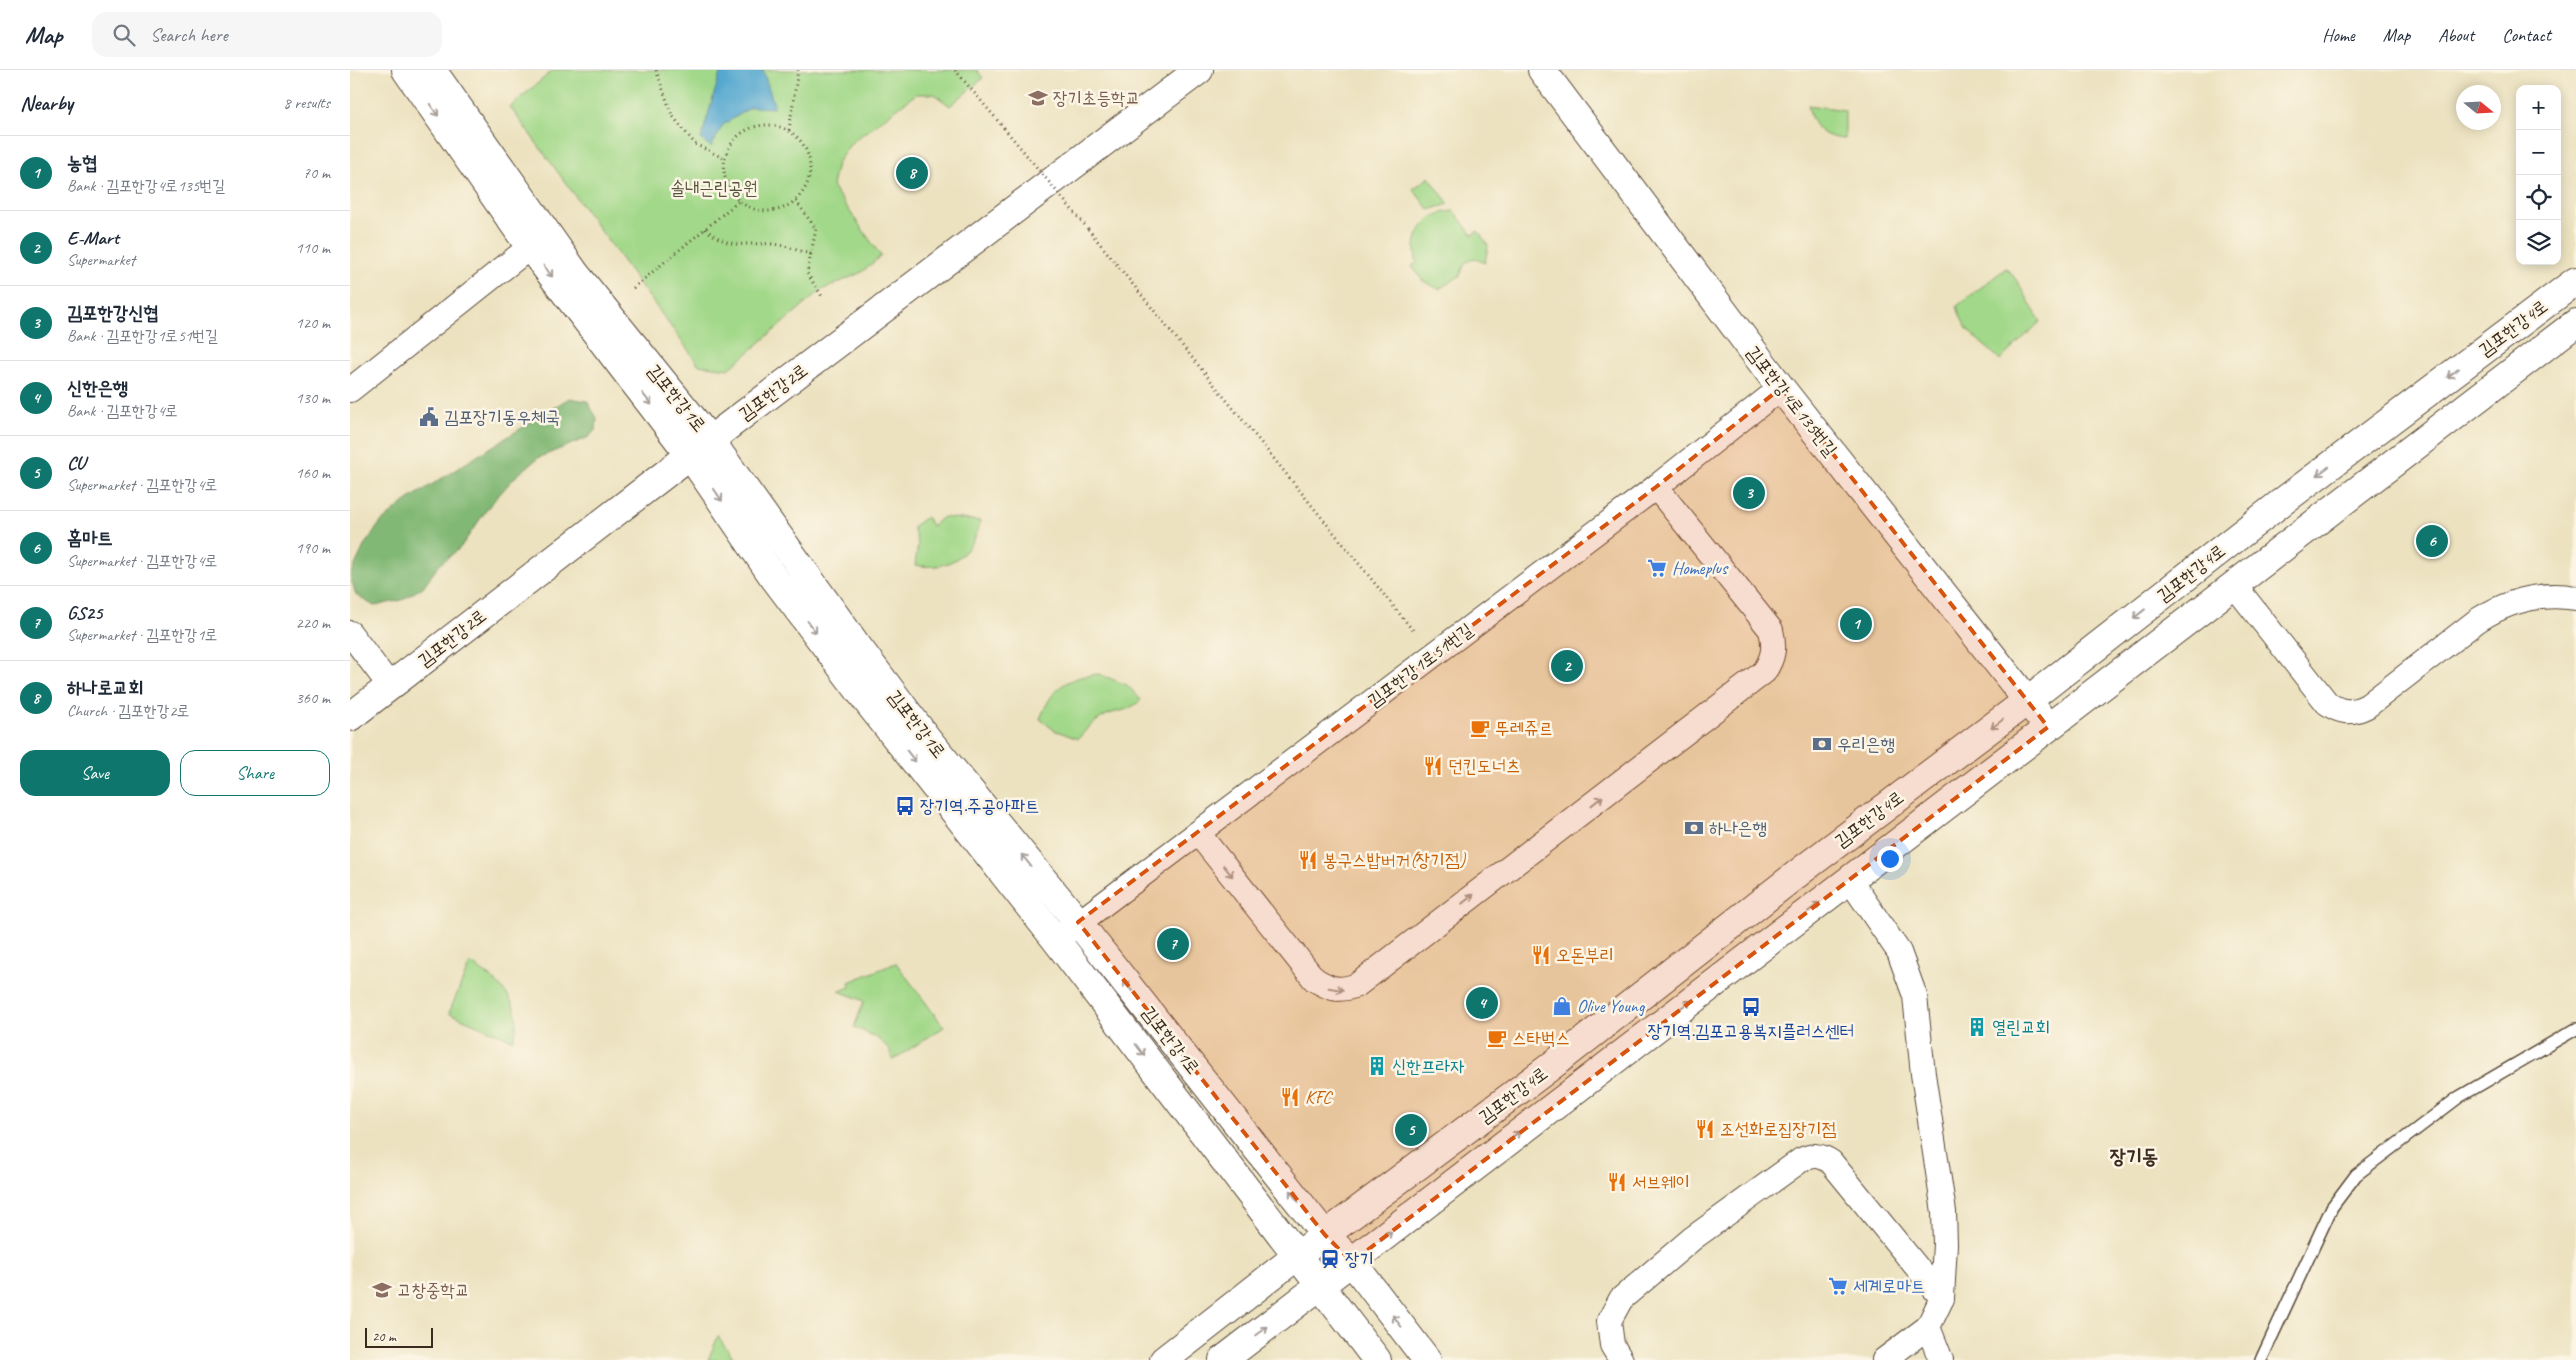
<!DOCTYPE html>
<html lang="en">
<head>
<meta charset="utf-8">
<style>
  body { margin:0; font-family:Caveat,"Poor Story",sans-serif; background:#f6f6f7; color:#1f2937 }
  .controls { position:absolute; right:15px; top:15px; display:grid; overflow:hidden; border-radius:10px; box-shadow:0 2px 12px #0003 }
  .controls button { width:45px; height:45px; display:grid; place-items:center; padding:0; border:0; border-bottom:1px solid #e0e1e3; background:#fff; color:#1f2937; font:25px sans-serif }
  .compass { position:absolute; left:2106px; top:15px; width:45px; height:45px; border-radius:50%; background:#fff; box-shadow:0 2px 12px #0003; rotate:108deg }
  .scale { position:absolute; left:15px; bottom:12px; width:68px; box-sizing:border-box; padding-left:5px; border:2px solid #3b2a1e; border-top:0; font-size:14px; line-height:18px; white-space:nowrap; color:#3b2a1e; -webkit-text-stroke:4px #fcf5e5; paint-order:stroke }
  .you { position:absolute; left:1539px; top:788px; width:18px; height:18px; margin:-12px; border:4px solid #fff; border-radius:50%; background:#1a73e8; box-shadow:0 0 0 8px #1a73e833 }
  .badge { display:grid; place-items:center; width:32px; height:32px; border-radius:50%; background:#0f766e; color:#fff; font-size:16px; font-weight:700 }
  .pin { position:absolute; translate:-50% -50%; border:2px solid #fff; box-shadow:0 1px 5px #0006 }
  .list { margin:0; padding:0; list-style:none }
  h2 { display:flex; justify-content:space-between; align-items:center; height:65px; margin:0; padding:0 20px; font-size:21px }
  h2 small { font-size:16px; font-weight:400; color:#747a83 }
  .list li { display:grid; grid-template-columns:32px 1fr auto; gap:15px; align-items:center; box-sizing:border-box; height:75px; padding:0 20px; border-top:1px solid #e0e1e3 }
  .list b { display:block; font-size:19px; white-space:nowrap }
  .list p { margin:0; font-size:16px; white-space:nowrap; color:#747a83 }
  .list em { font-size:16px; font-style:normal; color:#747a83 }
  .actions { display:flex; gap:10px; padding:15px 20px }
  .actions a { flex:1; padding:11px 0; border:1px solid #0f766e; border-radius:15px; text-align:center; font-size:18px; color:#0f766e }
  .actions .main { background:#0f766e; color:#fff }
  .icon { flex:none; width:28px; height:28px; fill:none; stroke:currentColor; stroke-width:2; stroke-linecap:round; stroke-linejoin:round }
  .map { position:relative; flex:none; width:2226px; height:1290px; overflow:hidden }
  header { display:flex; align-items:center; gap:30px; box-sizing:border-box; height:70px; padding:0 25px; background:#fff; border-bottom:1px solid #e0e1e3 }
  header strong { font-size:24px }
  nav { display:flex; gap:28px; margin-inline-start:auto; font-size:18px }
  .search { width:350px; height:45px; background:#f6f6f7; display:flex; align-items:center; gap:12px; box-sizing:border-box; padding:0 18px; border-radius:15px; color:#747a83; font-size:19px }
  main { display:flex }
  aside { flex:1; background:#fff }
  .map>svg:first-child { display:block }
  .green { fill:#a2d889; stroke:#6e8154 }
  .forest { fill:#81b875; stroke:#5e714a }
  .water { fill:#54a8d0; stroke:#486977 }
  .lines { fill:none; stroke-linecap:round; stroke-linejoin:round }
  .service-casing { stroke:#564636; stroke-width:14 }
  .minor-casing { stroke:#564636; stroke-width:26 }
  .tertiary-casing { stroke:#564636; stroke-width:30 }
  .path { stroke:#564636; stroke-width:3; stroke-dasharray:1 4; stroke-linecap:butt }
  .service { stroke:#fff; stroke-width:11 }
  .minor { stroke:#fff; stroke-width:24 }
  .tertiary { stroke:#fff; stroke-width:28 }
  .path-bridge { stroke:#564636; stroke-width:3; stroke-dasharray:1 4; stroke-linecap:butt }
  .oneway { stroke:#a79f9a }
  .marked { fill:#d7540e; fill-opacity:0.2; stroke:#d7540e; stroke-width:4; stroke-dasharray:10 6; stroke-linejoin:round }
  .labels { text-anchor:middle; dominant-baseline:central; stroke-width:5; stroke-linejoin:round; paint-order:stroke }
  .education-label { font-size:18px; fill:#785e54; stroke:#fcf5e5; text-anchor:start }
  .park-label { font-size:18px; fill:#555639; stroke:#fcf5e5 }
  .street-label { font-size:18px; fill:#3b2a1e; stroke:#fcf5e5 }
  .service-label { font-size:18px; fill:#4e5e75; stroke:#fcf5e5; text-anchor:start }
  .shop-label { font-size:18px; fill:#366cbe; stroke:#fcf5e5; text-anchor:start }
  .food-label { font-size:18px; fill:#c56008; stroke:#fcf5e5; text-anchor:start }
  .transit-label { font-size:18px; fill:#164399; stroke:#fcf5e5; text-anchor:start }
  .culture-label { font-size:18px; fill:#0d838f; stroke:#fcf5e5; text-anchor:start }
  .quarter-label { font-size:20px; font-weight:bold; fill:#3b2a1e; stroke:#fcf5e5 }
</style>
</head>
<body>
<header>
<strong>Map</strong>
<div class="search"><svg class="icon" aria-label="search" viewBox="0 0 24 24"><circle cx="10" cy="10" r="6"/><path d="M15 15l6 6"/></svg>Search here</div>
<nav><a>Home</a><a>Map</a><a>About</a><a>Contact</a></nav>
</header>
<main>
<aside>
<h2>Nearby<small>8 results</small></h2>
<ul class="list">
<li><span class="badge">1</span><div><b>농협</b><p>Bank · 김포한강4로135번길</p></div><em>70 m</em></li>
<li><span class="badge">2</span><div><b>E-Mart</b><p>Supermarket</p></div><em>110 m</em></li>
<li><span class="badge">3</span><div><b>김포한강신협</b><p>Bank · 김포한강1로51번길</p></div><em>120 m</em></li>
<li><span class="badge">4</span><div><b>신한은행</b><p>Bank · 김포한강4로</p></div><em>130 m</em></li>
<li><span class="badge">5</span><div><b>CU</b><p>Supermarket · 김포한강4로</p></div><em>160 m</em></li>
<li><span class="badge">6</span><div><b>홈마트</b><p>Supermarket · 김포한강4로</p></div><em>190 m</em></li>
<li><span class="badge">7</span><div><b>GS25</b><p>Supermarket · 김포한강1로</p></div><em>220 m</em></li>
<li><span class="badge">8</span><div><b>하나로교회</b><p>Church · 김포한강2로</p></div><em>360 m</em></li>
</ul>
<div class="actions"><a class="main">Save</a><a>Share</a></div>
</aside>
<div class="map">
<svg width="2226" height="1290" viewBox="0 0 2226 1290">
  <rect width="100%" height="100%" fill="#fcf5e5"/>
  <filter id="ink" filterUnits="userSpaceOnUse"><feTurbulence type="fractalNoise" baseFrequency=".02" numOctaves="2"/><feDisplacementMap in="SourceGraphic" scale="10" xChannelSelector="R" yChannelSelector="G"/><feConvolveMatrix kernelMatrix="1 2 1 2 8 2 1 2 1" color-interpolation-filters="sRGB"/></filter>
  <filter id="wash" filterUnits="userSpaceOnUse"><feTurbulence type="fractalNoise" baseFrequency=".0096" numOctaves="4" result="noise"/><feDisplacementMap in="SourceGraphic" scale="20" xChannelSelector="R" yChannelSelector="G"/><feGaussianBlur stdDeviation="1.12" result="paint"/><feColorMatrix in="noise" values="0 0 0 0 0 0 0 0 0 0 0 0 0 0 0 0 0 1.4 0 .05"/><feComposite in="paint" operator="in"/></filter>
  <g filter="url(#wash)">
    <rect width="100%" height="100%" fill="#ece2c0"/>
    <!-- green -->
    <g class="green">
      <polygon points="203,0 627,0 633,8 600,36 584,24 566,24 501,73 487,93 482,116 531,186 512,202 470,221 379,299 349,295 160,37"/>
      <path d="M1458,35L1495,40V69C1473,68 1462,58 1458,35Z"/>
      <polygon points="1079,107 1099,134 1079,140 1063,119"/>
      <path d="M1104,141L1122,165L1128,161L1138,175L1135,193L1124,188L1115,193L1110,206L1089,219L1073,211L1062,196L1067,193C1059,165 1076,142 1104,141Z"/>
      <path d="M1656,198C1672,213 1678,234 1691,251L1650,290C1630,269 1615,266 1607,236Z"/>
      <path d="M576,447L582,456L593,447L630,451C624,484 598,502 565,495L568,474L563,457Z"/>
      <path d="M749,604L777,615L791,630C777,642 774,639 759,644C747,649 736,659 728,669L704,660L690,649C702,618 716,607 749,604Z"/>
      <path d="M120,893C148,910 177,935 163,970L99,943Z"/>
      <path d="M546,893L594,957L543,990C538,970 521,965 504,957L514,931L489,921L500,917L499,912Z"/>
      <polygon points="368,1266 385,1290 358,1290"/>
    </g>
    <!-- forest -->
    <polygon class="forest" points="219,328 237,331 247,348 246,359 239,367 188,388 164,408 140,435 110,478 89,495 73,517 52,530 24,536 6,525 0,506 15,474 31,452 56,431"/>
    <!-- water -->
    <polygon class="water" points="371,0 413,0 425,38 401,37 373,55 361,77 351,69"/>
  </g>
  <g filter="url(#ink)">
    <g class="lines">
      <!-- service casing -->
      <g class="service-casing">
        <polyline id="service" points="1911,1290 1982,1137 2006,1105 2109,1027 2226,959"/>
      </g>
      <!-- minor casing -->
      <g class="minor-casing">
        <g id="minor">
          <polyline points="0,320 180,177"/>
          <path d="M1885,516L1977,633C1991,643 2001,644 2017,636L2128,550C2158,531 2191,522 2226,528"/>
          <polyline points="0,563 40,616"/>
          <path d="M848,763L964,909C980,919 989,922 1007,915L1414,602C1424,587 1425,577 1421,560L1306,417"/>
          <polyline points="1500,810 1549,882 1565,926 1573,1004 1594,1142 1595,1174 1592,1228 1578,1257 1534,1290"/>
          <polyline points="706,870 1306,417 1431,318"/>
          <polyline points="1578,1257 1591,1290"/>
          <path d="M1271,1290L1262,1275L1259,1251L1271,1229L1343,1168L1451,1090C1463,1085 1470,1084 1481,1092L1592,1228"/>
        </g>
      </g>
      <!-- tertiary casing -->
      <g class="tertiary-casing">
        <g id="tertiary">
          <polyline points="56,0 180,177 340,385 422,505 520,635 706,870 1027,1290"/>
          <polyline points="82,0 225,203 360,370 505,573 579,671 728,852 975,1165 1002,1192 1077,1290"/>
          <polyline points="1192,0 1431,318 1688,644"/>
          <polyline points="0,647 340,385 849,0"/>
          <polyline points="814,1290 947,1186 1200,997 1456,797 1677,631 1932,432 2226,211"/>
          <polyline points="873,1290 2226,253"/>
        </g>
      </g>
      <!-- path -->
      <g class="path">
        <polyline points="306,0 322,45 345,74 375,89"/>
        <polyline points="605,0 654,58"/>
        <circle cx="417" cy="98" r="43"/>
        <polyline points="439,60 448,0"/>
        <polyline points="446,131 466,159 457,203 473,228"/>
        <path d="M355,159C384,181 389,172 422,174C435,175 448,181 461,184"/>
        <polyline points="738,159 1065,563"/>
        <polyline points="283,218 389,131"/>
      </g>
      <!-- service -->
      <use href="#service" class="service"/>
      <!-- minor -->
      <use href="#minor" class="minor"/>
      <!-- tertiary -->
      <use href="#tertiary" class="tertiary"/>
      <!-- path-bridge -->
      <polyline class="path-bridge" points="654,58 738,159"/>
    </g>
    <!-- one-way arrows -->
    <defs><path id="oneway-shaft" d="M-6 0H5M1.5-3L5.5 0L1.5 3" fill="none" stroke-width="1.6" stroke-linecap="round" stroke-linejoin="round" transform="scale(1.25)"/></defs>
    <g class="oneway">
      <use href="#oneway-shaft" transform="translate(84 40) rotate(55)"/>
      <use href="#oneway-shaft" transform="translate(198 201) rotate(53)"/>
      <use href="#oneway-shaft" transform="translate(2103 303) rotate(143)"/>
      <use href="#oneway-shaft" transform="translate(297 329) rotate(52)"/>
      <use href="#oneway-shaft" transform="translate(1973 401) rotate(143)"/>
      <use href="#oneway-shaft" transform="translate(368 425) rotate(56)"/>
      <use href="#oneway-shaft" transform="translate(1789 544) rotate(142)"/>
      <use href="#oneway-shaft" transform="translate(462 557) rotate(53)"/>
      <use href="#oneway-shaft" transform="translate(1647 654) rotate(143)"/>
      <use href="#oneway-shaft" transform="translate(561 686) rotate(52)"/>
      <use href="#oneway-shaft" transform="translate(1247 731) rotate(-38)"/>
      <use href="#oneway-shaft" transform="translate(676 790) rotate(-129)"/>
      <use href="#oneway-shaft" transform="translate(878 801) rotate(51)"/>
      <use href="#oneway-shaft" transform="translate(1118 829) rotate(-38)"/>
      <use href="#oneway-shaft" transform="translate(1464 837) rotate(-37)"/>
      <use href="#oneway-shaft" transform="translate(778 916) rotate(-128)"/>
      <use href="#oneway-shaft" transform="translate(986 919) rotate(9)"/>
      <use href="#oneway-shaft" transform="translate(1335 935) rotate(-37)"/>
      <use href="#oneway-shaft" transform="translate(790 980) rotate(53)"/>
      <use href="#oneway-shaft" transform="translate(1164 1066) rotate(-38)"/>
      <use href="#oneway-shaft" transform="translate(944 1126) rotate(-128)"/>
      <use href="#oneway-shaft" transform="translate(1036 1166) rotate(-38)"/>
      <use href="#oneway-shaft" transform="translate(1047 1251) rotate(-127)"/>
      <use href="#oneway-shaft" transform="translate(912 1261) rotate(-37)"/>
    </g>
  </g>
  <!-- marked area -->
  <path class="marked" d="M1431,318L1698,657L1002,1192L975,1165L728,852L1306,417Z"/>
  <!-- icons -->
  <defs>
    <g id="school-bare" transform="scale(1.5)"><path d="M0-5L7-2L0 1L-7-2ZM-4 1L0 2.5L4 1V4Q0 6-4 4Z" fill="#8d6e63" stroke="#fcf5e5" stroke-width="2.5" paint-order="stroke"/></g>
    <g id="civic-bare" transform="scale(1.5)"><path d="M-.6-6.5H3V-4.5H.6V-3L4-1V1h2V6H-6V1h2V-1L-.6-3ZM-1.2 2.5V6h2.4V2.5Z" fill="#5c6f8a" stroke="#fcf5e5" stroke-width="2.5" paint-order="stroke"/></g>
    <g id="supermarket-bare" transform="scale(1.5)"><path d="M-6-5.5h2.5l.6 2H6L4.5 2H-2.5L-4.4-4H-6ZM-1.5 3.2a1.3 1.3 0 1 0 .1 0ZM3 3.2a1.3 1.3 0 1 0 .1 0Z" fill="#3f7fe0" stroke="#fcf5e5" stroke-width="2.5" paint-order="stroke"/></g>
    <g id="cafe-bare" transform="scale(1.5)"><path d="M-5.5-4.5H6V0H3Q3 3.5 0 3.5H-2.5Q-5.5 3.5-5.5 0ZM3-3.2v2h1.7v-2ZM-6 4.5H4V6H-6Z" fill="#e8710a" stroke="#fcf5e5" stroke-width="2.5" paint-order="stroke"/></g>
    <g id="bank-bare" transform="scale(1.5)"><path d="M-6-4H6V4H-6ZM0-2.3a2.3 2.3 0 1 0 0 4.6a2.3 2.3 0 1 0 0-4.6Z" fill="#5c6f8a" stroke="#fcf5e5" stroke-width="2.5" paint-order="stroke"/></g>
    <g id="restaurant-bare" transform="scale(1.5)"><path d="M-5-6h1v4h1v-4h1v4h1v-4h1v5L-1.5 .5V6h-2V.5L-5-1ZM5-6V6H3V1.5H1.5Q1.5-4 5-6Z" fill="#e8710a" stroke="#fcf5e5" stroke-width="2.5" paint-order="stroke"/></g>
    <g id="bus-bare" transform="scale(1.5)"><path d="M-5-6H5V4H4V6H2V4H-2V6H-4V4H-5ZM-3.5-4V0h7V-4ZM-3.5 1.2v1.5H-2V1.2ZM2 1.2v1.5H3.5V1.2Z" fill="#1a4fb4" stroke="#fcf5e5" stroke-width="2.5" paint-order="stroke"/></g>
    <g id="shop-bare" transform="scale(1.5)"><path d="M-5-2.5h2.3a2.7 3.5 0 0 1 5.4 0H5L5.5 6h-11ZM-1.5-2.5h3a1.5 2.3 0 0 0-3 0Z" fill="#3f7fe0" stroke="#fcf5e5" stroke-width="2.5" paint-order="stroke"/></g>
    <g id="building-bare" transform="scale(1.5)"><path d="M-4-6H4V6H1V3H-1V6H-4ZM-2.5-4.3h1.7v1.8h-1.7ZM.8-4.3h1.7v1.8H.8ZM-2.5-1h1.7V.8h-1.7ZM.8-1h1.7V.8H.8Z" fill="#0f9aa8" stroke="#fcf5e5" stroke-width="2.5" paint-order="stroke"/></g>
    <g id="station-bare" transform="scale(1.5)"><path d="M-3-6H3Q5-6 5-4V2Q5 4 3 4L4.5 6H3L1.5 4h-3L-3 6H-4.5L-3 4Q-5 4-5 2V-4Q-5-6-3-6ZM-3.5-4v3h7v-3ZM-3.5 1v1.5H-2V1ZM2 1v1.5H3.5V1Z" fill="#1a4fb4" stroke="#fcf5e5" stroke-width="2.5" paint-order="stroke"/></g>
  </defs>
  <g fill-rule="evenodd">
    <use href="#school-bare" x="688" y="28"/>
    <use href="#civic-bare" x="79" y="347"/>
    <use href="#supermarket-bare" x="1307" y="498"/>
    <use href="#cafe-bare" x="1130" y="658"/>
    <use href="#bank-bare" x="1472" y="674"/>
    <use href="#restaurant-bare" x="1083" y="696"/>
    <use href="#bus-bare" x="555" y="736"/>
    <use href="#bank-bare" x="1344" y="758"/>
    <use href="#restaurant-bare" x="958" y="790"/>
    <use href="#restaurant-bare" x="1191" y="885"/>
    <use href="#shop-bare" x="1212" y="936"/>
    <use href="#bus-bare" x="1401" y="937"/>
    <use href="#building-bare" x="1627" y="957"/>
    <use href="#cafe-bare" x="1147" y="968"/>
    <use href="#building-bare" x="1027" y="996"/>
    <use href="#restaurant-bare" x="940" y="1027"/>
    <use href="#restaurant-bare" x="1355" y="1059"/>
    <use href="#restaurant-bare" x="1267" y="1112"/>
    <use href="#station-bare" x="980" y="1189"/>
    <use href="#supermarket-bare" x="1488" y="1216"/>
    <use href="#school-bare" x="32" y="1220"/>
  </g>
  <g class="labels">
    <!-- education labels -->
    <g class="education-label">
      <text x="703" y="28">장기초등학교</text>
      <text x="47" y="1220">고창중학교</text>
    </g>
    <!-- park labels -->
    <g class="park-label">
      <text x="364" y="118">솔내근린공원</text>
    </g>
    <!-- street labels -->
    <g class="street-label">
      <text transform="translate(2163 258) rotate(-37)">김포한강4로</text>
      <text transform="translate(423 322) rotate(-37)">김포한강2로</text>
      <text transform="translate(327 328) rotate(51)">김포한강1로</text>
      <text transform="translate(1442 331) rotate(52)">김포한강4로135번길</text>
      <text transform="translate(1841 503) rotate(-38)">김포한강4로</text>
      <text transform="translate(102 568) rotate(-38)">김포한강2로</text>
      <text transform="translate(1070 595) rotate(-37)">김포한강1로51번길</text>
      <text transform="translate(567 654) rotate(52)">김포한강1로</text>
      <text transform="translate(1519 749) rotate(-37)">김포한강4로</text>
      <text transform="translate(821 970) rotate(52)">김포한강1로</text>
      <text transform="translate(1163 1025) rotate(-37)">김포한강4로</text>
    </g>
    <!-- service labels -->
    <g class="service-label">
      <text x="94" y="347">김포장기동우체국</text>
      <text x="1487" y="674">우리은행</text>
      <text x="1359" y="758">하나은행</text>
    </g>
    <!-- shop labels -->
    <g class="shop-label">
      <text x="1322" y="498">Homeplus</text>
      <text x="1227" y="936">Olive Young</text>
      <text x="1503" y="1216">세계로마트</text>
    </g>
    <!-- food labels -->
    <g class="food-label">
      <text x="1145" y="658">뚜레쥬르</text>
      <text x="1098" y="696">던킨도너츠</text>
      <text x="973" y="790">봉구스밥버거(장기점)</text>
      <text x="1206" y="885">오돈부리</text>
      <text x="1162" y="968">스타벅스</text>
      <text x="955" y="1027">KFC</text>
      <text x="1370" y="1059">조선화로집장기점</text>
      <text x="1282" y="1112">서브웨이</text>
    </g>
    <!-- transit labels -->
    <g class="transit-label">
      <text x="570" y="736">장기역.주공아파트</text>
      <text x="1401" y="961" text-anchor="middle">장기역.김포고용복지플러스센터</text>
      <text x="995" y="1189">장기</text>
    </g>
    <!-- culture labels -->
    <g class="culture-label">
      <text x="1642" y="957">열린교회</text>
      <text x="1042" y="996">신한프라자</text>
    </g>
    <!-- quarter labels -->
    <g class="quarter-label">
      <text x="1784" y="1086">장기동</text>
    </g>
  </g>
</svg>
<div class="controls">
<button>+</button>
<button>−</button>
<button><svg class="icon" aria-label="locate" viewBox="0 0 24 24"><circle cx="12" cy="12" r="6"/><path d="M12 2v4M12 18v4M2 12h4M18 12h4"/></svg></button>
<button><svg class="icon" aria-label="layers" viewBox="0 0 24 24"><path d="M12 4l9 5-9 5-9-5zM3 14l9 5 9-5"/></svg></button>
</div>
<svg class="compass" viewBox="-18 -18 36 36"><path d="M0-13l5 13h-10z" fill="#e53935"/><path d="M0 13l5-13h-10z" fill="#747a83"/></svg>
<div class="scale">20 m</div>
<div class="you"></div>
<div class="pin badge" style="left:1506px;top:554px">1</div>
<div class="pin badge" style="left:1217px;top:596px">2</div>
<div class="pin badge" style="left:1399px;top:423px">3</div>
<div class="pin badge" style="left:1132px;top:933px">4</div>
<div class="pin badge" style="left:1061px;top:1060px">5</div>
<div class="pin badge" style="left:2082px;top:471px">6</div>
<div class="pin badge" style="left:823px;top:874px">7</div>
<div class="pin badge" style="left:562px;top:103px">8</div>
</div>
</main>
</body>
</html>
